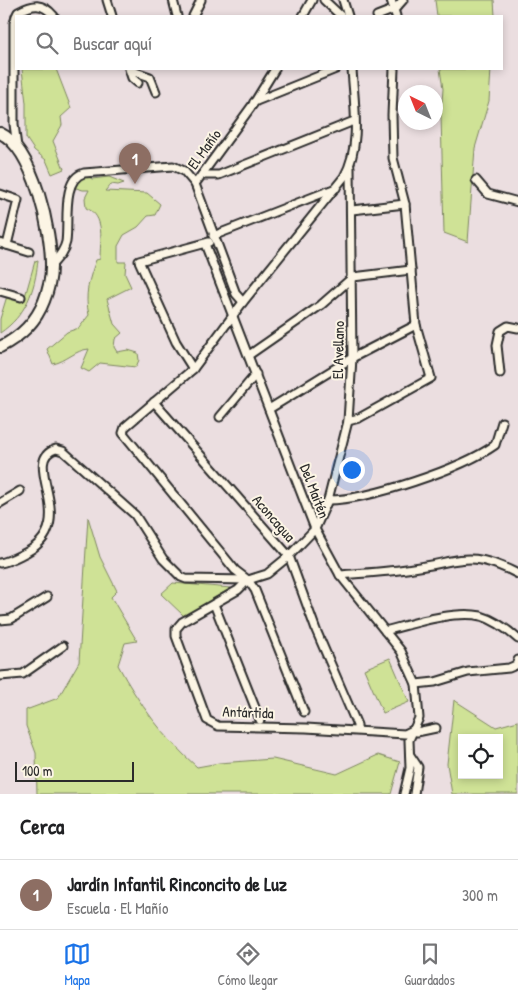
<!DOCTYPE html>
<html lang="es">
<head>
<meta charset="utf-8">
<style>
  body { margin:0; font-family:"Patrick Hand",sans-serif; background:#f2f2f2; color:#202124 }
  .controls { position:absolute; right:15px; bottom:15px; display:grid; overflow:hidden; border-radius:0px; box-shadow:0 2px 8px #0003 }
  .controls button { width:45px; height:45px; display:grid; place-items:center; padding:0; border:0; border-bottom:1px solid #e0e0e0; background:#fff; color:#202124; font:25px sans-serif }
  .compass { position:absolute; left:398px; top:85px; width:45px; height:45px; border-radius:50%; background:#fff; box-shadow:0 2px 8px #0003; rotate:317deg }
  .scale { position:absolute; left:15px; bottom:12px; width:119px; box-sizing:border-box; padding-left:5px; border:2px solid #2b2b2b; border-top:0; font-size:14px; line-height:18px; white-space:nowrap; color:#2b2b2b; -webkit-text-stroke:4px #fcf5e5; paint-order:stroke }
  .you { position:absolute; left:351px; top:469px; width:18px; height:18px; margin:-12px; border:4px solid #fff; border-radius:50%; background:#1a73e8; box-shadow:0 0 0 8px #1a73e833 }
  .badge { display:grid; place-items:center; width:32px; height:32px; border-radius:50%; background:#1a73e8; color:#fff; font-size:16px; font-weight:700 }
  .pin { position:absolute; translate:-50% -41px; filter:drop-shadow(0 1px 2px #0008) }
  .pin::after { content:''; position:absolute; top:26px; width:18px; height:15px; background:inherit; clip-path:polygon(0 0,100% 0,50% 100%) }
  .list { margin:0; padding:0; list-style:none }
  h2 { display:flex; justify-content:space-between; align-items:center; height:65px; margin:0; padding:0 20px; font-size:21px }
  h2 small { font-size:16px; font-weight:400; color:#757577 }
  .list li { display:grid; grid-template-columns:32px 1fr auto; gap:15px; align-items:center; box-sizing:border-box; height:70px; padding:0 20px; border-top:1px solid #e0e0e0 }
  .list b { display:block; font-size:19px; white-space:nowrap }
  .list p { margin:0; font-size:16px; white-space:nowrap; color:#757577 }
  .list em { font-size:16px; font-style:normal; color:#757577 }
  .icon { flex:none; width:28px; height:28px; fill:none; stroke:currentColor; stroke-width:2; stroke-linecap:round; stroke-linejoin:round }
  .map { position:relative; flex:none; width:518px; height:794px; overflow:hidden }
  .search { position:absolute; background:#fff; box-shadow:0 2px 8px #0003; left:15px; right:15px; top:15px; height:55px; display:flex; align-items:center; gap:12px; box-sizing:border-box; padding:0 18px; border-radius:0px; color:#757577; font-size:19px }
  .sheet { height:135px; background:#fff }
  nav { display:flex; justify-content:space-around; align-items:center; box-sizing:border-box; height:70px; border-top:1px solid #e0e0e0; background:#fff; font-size:14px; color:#757577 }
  nav a { display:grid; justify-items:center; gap:2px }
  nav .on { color:#1a73e8 }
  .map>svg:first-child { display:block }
  .green { fill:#cfe296; stroke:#7d8660; fill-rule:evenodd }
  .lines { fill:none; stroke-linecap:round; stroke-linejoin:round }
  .street-casing { stroke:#2b2b2b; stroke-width:11 }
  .secondary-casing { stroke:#2b2b2b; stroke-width:14 }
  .street { stroke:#fcf5e5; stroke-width:7 }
  .secondary { stroke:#fcf5e5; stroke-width:10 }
  .labels { text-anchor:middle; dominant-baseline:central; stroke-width:4; stroke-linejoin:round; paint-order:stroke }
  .street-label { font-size:15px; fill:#2b2b2b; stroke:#fcf5e5 }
</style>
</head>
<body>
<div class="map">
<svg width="518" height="794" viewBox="0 0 518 794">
  <rect width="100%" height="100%" fill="#ebdee0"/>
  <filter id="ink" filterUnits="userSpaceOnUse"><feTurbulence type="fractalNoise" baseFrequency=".02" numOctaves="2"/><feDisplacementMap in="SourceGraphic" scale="10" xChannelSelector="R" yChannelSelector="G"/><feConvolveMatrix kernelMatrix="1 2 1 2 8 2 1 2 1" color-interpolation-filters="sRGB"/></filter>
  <g filter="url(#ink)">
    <!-- green -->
    <g class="green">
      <polygon points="435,0 494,0 495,16 437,16"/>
      <polygon points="22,69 56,69 71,108 61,117 62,125 53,141 64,169 52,174 46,160 34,150 26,138 26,103"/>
      <polygon points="440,69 491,69 489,101 475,148 468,242 444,233 441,115 443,89"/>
      <path d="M86,175L92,179L109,177L124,183L118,185L111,184L105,191L147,193L160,204L155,215L148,216L138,227L124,235L118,246V262H126L125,274L131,287L107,299L114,324L122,333L115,339L114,347L117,352L128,350L138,353L139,360L136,367L100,363L89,372L81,368L89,349C75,350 67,361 53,364L47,349L67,332L79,328L89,315C84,295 89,279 96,260L100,259C100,241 106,216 86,208L85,198L89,190H83L69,186Z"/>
      <path d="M38,260C35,291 26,315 0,333V319L7,296L24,300L35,261Z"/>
      <path d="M88,517L100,557L117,591L111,597L137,641L125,643L118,665C138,703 165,739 197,767L219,763L273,759L337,774L378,755L400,762L391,794H37L36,753L26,726V710L58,698L79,662Z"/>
      <polygon points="173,583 231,588 184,616 161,594"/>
      <polygon points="390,658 409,702 383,713 364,669"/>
      <path d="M454,700L496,727L518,721V794H452L447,764ZM462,738H499V775H462Z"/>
    </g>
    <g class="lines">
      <!-- street casing -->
      <g class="street-casing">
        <g id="street">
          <polyline points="107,0 112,16"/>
          <polyline points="173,0 177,16"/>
          <polyline points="324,0 341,16"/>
          <polyline points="343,0 348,16"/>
          <polyline points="391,0 396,16"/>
          <path d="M16,16L18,12C33,4 42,2 54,16"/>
          <polyline points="193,16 201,0"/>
          <polyline points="303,16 312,0"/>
          <polyline points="377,16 395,9 403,0"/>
          <polyline points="16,17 14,23 14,124 17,147"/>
          <polyline points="129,69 132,78 138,83"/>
          <polyline points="130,70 150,77 156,92"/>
          <polyline points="254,102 336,69"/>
          <polyline points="202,175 219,175 354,121"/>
          <polyline points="476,180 488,194 518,202"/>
          <polyline points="195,184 254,103 275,69"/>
          <polyline points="0,194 18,200 7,245"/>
          <polyline points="352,210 405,204"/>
          <polyline points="213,236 336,188"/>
          <polyline points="0,243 29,252"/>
          <polyline points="205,244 315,529 340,575 401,651 416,684 419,718 409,740 410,768 404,794"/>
          <path d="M51,266C57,259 64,252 66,242C69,223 61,179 84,173L173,166L184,171L195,184L236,294L243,302"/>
          <polyline points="0,291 21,297"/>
          <polyline points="249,355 321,305 353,277 411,270"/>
          <polyline points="193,369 176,342 139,261 209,242"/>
          <polyline points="500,373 497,345 500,331 508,326 518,328"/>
          <polyline points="154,402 289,556 316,630 357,725 357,730"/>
          <polyline points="269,409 352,358 416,325"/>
          <polyline points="220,417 256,374"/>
          <polyline points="348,421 359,418 431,378 416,325 405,204 393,158 392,115 394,69"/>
          <path d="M328,500C369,500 461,469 495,445L502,422"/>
          <polyline points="0,503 20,491"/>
          <path d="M0,563C7,562 15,558 21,555C86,526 17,461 56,449L63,451L135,515L163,559L181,577L186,579L248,580L267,574L289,556L315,529L328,500L348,421L352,358L350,167"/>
          <path d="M340,575C364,573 389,572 413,568C463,561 469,549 518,574"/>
          <polyline points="248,580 238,590 182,622 176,629 176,636 207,720 218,726 306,728 405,734 413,730"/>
          <polyline points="214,604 260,720"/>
          <polyline points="0,620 11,619 47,597"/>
          <path d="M385,631C412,624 453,610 481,616C495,620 508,630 518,639"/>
          <polyline points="0,676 23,674 63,646"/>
          <polyline points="416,684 435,682 468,672 509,668 516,665 518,660"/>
          <path d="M304,712L255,590L248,580L235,570L123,433L125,427L193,369L243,302L344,177C362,145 354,104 352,69"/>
          <polyline points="413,730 417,732 436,728"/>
          <polyline points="410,755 418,767 414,794"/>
        </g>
      </g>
      <!-- secondary casing -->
      <g class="secondary-casing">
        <path id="secondary" d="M0,133C34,149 52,233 51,267C51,279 48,291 44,301C36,322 20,337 0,347"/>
      </g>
      <!-- street -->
      <use href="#street" class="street"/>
      <!-- secondary -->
      <use href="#secondary" class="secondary"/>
    </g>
  </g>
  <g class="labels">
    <!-- street labels -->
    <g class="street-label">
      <text transform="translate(204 149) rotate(-54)">El Mañío</text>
      <text transform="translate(338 350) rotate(-89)">El Avellano</text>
      <text transform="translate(315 491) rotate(69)">Del Maitén</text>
      <text transform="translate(274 518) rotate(49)">Aconcagua</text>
      <text transform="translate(248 712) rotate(2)">Antártida</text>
    </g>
  </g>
</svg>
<div class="controls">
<button><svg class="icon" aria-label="locate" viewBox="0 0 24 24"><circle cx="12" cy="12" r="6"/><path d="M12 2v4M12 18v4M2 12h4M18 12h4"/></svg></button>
</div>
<svg class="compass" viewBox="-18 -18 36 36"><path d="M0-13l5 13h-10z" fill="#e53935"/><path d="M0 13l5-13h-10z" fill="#757577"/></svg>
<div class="scale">100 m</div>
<div class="you"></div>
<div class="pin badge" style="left:135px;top:184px;background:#8d6e63">1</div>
<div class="search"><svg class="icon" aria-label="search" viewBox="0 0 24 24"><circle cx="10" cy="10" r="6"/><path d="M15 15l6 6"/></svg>Buscar aquí</div>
</div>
<section class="sheet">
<h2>Cerca<small></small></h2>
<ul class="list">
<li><span class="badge" style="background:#8d6e63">1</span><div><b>Jardín Infantil Rinconcito de Luz</b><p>Escuela · El Mañío</p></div><em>300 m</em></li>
</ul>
</section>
<nav>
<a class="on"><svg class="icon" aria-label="map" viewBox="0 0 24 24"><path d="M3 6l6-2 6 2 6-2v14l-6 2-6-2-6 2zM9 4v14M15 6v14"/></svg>Mapa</a>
<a><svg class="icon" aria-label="directions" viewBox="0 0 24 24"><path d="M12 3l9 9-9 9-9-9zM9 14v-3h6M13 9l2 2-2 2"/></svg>Cómo llegar</a>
<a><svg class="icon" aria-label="saved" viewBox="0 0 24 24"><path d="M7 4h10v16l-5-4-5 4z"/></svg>Guardados</a>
</nav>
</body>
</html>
